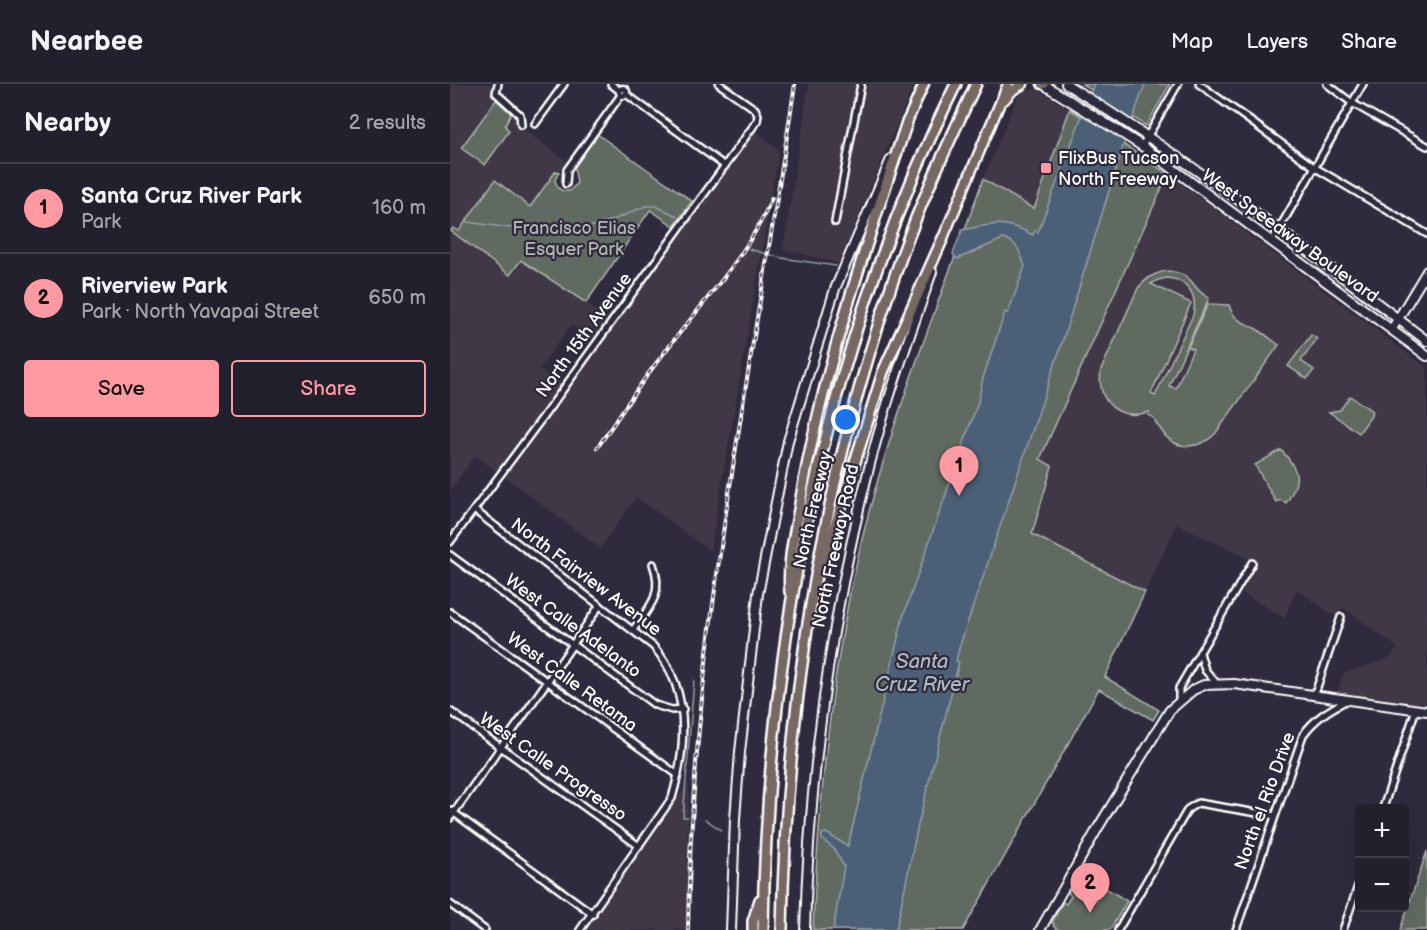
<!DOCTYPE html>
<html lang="en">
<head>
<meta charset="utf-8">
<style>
  body { margin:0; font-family:"Balsamiq Sans",sans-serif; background:#2f2d3a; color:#f1f3f6 }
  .controls { position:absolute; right:18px; bottom:18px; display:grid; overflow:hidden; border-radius:6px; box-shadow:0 6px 24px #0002 }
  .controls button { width:54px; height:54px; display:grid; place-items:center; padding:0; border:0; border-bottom:2px solid #403e4a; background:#23202e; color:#f1f3f6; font:30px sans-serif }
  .you { position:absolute; left:396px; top:336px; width:21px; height:21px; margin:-15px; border:4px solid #fff; border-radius:50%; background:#1a73e8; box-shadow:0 0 0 9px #1a73e833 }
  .badge { display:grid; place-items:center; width:39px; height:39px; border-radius:50%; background:#ff9aa2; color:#111; font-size:20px; font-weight:700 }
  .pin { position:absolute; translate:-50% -50px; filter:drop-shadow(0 2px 3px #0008) }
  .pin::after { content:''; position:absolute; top:32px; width:21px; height:18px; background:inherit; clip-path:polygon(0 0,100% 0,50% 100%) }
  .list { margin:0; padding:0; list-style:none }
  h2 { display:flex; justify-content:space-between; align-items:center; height:78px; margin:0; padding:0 24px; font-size:26px }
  h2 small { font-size:20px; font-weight:400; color:#a3a3aa }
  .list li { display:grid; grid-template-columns:39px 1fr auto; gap:18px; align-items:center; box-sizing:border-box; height:90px; padding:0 24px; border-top:2px solid #403e4a }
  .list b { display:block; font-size:22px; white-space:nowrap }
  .list p { margin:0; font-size:20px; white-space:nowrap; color:#a3a3aa }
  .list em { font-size:20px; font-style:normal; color:#a3a3aa }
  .actions { display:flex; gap:12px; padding:18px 24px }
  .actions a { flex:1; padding:14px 0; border:2px solid #ff9aa2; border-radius:6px; text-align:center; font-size:21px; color:#ff9aa2 }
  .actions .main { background:#ff9aa2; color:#111 }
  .map { position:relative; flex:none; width:977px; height:846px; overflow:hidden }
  header { display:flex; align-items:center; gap:36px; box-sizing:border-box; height:84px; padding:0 30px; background:#23202e; border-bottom:2px solid #403e4a }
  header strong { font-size:28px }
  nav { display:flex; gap:33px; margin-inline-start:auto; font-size:21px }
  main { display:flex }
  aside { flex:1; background:#23202e }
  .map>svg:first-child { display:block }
  .built { fill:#413846 }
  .green { fill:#616b60; stroke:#b0b5b0; stroke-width:1.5; fill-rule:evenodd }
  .water { fill:#4b6176; stroke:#93a0ad; stroke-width:1.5 }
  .pier { fill:#2f2a3d }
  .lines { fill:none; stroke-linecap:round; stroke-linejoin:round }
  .stream { stroke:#93a0ad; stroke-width:1.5 }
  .street-casing { stroke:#fff; stroke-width:10 }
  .secondary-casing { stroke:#fff; stroke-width:12 }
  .primary-casing { stroke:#fff; stroke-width:13 }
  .highway-casing { stroke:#fff; stroke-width:14 }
  .street { stroke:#2f2a3d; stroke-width:5 }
  .secondary { stroke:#2f2a3d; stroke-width:8 }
  .primary { stroke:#776864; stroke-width:8 }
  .highway { stroke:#776864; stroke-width:9 }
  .rail-casing { stroke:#fff; stroke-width:4 }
  .rail { stroke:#2f2a3d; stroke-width:1.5; stroke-dasharray:4.5; stroke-linecap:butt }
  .poi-dot { fill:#ff9aa2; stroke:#2f2a3d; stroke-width:2 }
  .labels { text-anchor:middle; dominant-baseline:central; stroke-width:4.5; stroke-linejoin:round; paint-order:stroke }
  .poi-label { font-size:18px; fill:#fff; stroke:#2f2a3d; text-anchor:start }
  .park-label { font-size:18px; fill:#b0b5b0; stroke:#2f2a3d }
  .street-label { font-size:18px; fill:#fff; stroke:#2f2a3d }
  .water-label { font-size:20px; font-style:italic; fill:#aeb8c1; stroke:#2f2a3d }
</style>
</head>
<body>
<header>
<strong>Nearbee</strong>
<nav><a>Map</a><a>Layers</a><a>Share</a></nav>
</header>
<main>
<aside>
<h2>Nearby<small>2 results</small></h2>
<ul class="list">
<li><span class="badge">1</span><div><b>Santa Cruz River Park</b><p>Park</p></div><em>160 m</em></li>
<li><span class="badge">2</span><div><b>Riverview Park</b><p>Park · North Yavapai Street</p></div><em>650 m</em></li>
</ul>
<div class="actions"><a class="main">Save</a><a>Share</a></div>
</aside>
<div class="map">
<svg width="977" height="846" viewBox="0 0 977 846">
  <rect width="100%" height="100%" fill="#2f2a3d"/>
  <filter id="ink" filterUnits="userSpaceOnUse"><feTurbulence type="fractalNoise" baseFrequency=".0167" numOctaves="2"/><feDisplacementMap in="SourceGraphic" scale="12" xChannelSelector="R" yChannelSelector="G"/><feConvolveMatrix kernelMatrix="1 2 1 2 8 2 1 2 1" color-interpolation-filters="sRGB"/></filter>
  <g filter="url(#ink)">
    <!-- built -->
    <g class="built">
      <polygon points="0,0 51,0 48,10 73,30 73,45 117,77 109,88 106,87 80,123 45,97 8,147 1,147 60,191 71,176 158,234 142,256 121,241 89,285 111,300 47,387 25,372 0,406"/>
      <polygon points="359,0 464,0 389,179 333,165"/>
      <polygon points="586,5 620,25 584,126 533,95 568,12 573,7"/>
      <polygon points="306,47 329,67 260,467 186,413 150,464 52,391"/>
      <polygon points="718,90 977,284 977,620 887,609 894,589 940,574 947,563 892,523 885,532 846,505 835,534 792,509 808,479 727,440 695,508 582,451 602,382 589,375"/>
      <polygon points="239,698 235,846 134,846"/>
    </g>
    <!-- green -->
    <g class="green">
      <polygon points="632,0 720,0 696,42"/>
      <polygon points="46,16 61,29 55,42 59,47 35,81 11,64"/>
      <path d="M620,25L718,90L590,375L602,382L582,450L695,508L655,593L709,626L703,636L649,605L513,846H363C369,711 382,574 415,443C445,324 492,211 533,95L584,125Z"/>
      <polygon points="147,50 242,117 224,142 200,126 136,219 71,176 60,191 1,147 3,144 9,147 45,96 80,123 106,87 109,88 105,96 108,104 113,107 120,107 127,99 124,83"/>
      <path d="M717,187C747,190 740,205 759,214L719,302L726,304L743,265L738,263L758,220L779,221C784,238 795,238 808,246C815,250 822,256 829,261L765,350C749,366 724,367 711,346C708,341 705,340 704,334L698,331L699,328C668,337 646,318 651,286L688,204C697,194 704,189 717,187ZM717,194C738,196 748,211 743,231L705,312L701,310L741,219L701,200L708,196Z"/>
      <polygon points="861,251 867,255 851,277 864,286 857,295 838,282"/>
      <polygon points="900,312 922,327 921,332 909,349 879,328 890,326"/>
      <path d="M831,366C849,385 852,396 836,419L830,416L826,418L805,381Z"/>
      <polygon points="977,767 977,846 950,846"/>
      <polygon points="626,803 646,816 654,803 677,817 660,846 609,846 603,842 604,840 602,839 613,818 616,820 621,812 618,809 621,804 624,806"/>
    </g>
    <!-- water -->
    <path class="water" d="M644,0H695L674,59L610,265L509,564L506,577L509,578L468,741L446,846H383L394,783L384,765L372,755V750L376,749L398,762L453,533L528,318L533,294L555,228L558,229L575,182C570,170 568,157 553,155L507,175L503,170L512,146C544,140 553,135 583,151L585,147L588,148Z"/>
    <!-- pier -->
    <polygon class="pier" points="638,7 684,38 677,60 630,29"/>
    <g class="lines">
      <!-- stream -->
      <g class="stream">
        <polyline points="17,138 98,149 122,148 163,136 196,122 206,122 227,132"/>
        <polyline points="299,165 332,174 386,182"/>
        <polyline points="238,733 233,733 244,596"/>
        <polyline points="255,735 271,746"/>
      </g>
      <!-- street casing -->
      <g class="street-casing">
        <g id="street">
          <polyline points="48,0 46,9 70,31 71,41"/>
          <polyline points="161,0 170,7"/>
          <polyline points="749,0 864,83 977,150"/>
          <polyline points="877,0 902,19 977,62"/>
          <circle cx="173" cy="8" r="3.5"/>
          <polyline points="176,10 275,82"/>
          <polyline points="85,40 114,0"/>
          <polyline points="692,62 728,0"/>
          <polyline points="116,100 117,86 171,11"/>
          <polyline points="385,138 411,0"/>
          <polyline points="822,157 913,0"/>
          <path d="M24,426L203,562C241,604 237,662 222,714L130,846"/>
          <polyline points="0,458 93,333 307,37 308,31 305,25 269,0"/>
          <polyline points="0,471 205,621 222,626 233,625"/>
          <polyline points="0,528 228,691"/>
          <path d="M183,546C200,523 214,510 203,480"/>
          <polyline points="750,569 755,586 767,600"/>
          <polyline points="864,612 891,533"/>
          <polyline points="729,616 729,604 802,479"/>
          <polyline points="0,627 189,762"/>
          <polyline points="933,724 966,625"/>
          <polyline points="0,726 143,830"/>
          <polyline points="0,734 74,631 150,521"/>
          <polyline points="0,820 35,846"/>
          <polyline points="668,846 738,725 748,719 825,732"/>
          <path d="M786,846L853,651C865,634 879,626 897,616"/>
          <polyline points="893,846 910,796"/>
        </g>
      </g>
      <!-- secondary casing -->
      <g class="secondary-casing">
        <g id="secondary">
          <polyline points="593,0 692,62 977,272"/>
          <path d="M616,0C742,78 859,167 977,257"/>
          <polyline points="942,245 977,187"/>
          <polyline points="281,846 285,735 290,668 308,510 338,357 385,205 441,75"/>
          <path d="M355,846C359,694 379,544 416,396C433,325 458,257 482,188"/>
          <polyline points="590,846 649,742 720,626 743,606 754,601 784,600 977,627"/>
        </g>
      </g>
      <!-- primary casing -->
      <g class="primary-casing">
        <g id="primary">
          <polyline points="592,0 594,0"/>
          <polyline points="554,16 563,6 573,0"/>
          <polyline points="457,38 474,0"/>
          <polyline points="493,154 558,0"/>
        </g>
      </g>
      <!-- highway casing -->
      <g class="highway-casing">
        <g id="highway">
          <polyline points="371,487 433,288 493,154"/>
          <path d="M340,508C337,477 346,445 351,414C373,286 416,161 457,38"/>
          <polyline points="303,846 303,837 310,816"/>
          <path d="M313,846C317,555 375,262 506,0"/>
          <path d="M332,846C336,612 373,391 452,171C473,112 500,56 526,0"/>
        </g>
      </g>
      <!-- street -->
      <use href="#street" class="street"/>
      <!-- secondary -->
      <use href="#secondary" class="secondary"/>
      <!-- primary -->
      <use href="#primary" class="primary"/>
      <!-- highway -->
      <use href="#highway" class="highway"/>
      <!-- rail casing -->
      <g class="rail-casing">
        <g id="rail">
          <path d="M147,364C168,334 188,302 211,273C249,222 297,174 322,114"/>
          <path d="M238,846C241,561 303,281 345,0"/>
        </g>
      </g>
      <!-- rail -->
      <use href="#rail" class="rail"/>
    </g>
  </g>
  <!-- markers -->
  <rect class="poi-dot" x="590" y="78" width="12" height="12" rx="3"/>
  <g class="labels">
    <!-- poi labels -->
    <g class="poi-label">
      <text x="608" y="74">FlixBus Tucson<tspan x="608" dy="21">North Freeway</tspan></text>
    </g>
    <!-- park labels -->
    <g class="park-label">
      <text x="124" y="144">Francisco Elias<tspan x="124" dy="21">Esquer Park</tspan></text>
    </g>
    <!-- street labels -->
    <g class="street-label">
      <text transform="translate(840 152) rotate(36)">West Speedway Boulevard</text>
      <text transform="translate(134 251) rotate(-54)">North 15th Avenue</text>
      <text transform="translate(363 426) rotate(-77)">North Freeway</text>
      <text transform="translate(386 462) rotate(-78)">North Freeway Road</text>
      <text transform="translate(136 493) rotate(37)">North Fairview Avenue</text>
      <text transform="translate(123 542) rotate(36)">West Calle Adelanto</text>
      <text transform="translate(122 598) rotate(36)">West Calle Retama</text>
      <text transform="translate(103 683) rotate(35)">West Calle Progresso</text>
      <text transform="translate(815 717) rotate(-70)">North el Rio Drive</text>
    </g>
    <!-- water labels -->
    <g class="water-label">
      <text x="472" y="578">Santa<tspan x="472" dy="23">Cruz River</tspan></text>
    </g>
  </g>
</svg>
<div class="controls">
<button>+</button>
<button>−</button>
</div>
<div class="you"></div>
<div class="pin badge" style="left:509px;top:412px">1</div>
<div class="pin badge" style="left:640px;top:829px">2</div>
</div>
</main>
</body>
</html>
